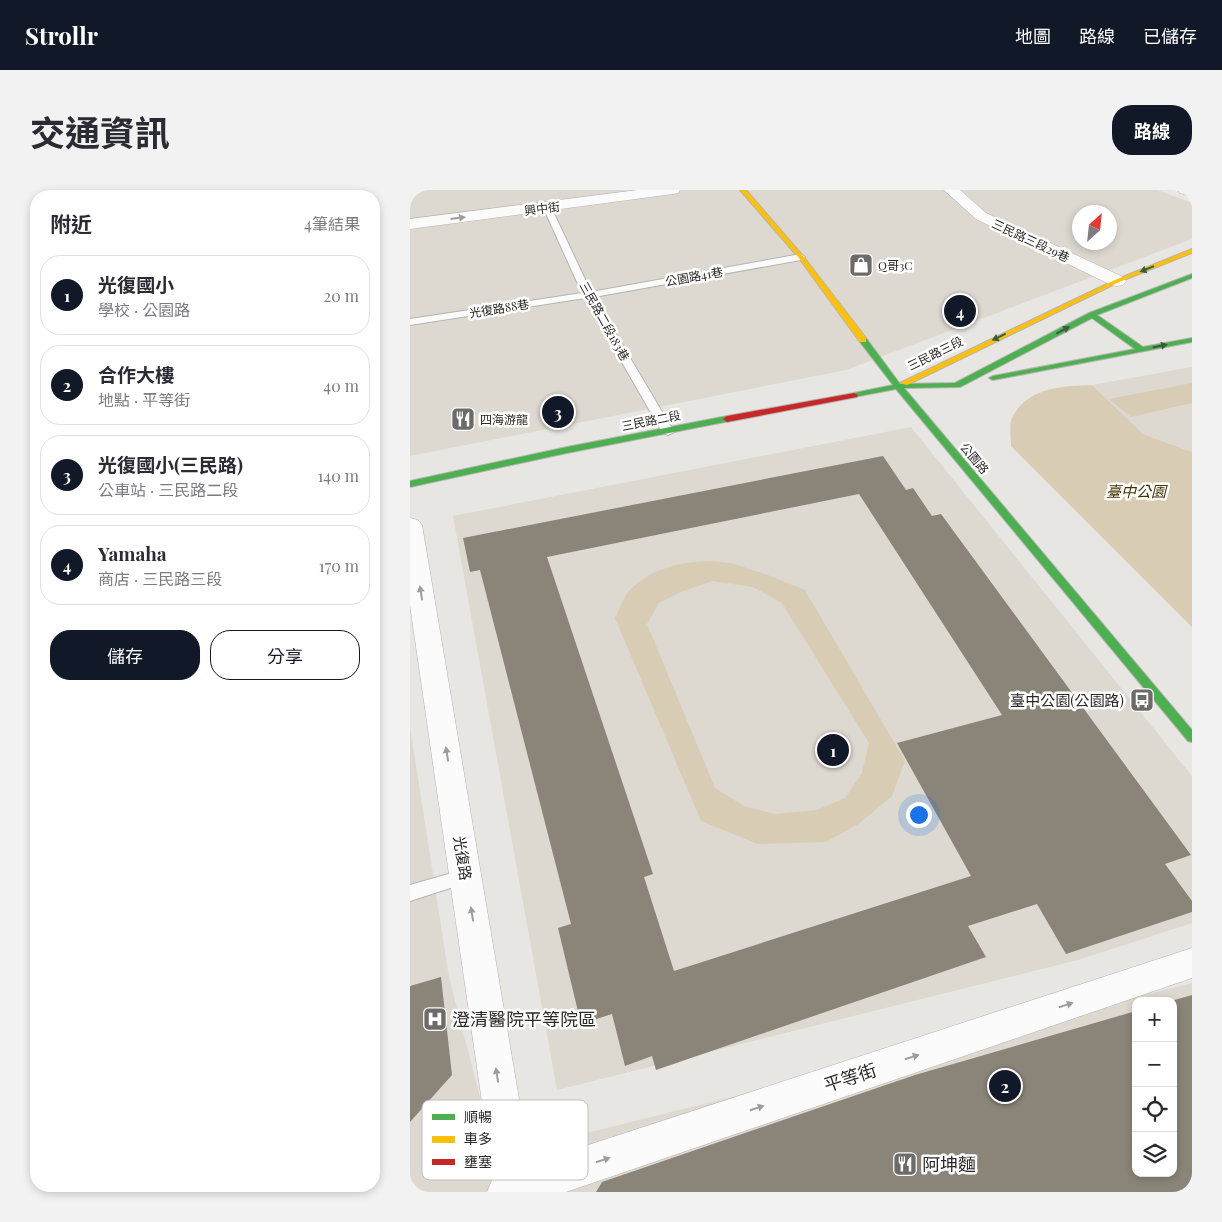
<!DOCTYPE html>
<html lang="zh-TW">
<head>
<meta charset="utf-8">
<style>
  body { margin:0; font-family:"Playfair Display","Noto Sans TC",serif; background:#f2f2f3; color:#2b2b33 }
  .controls { position:absolute; right:15px; bottom:15px; display:grid; overflow:hidden; border-radius:10px; box-shadow:0 2px 8px #0003 }
  .controls button { width:45px; height:45px; display:grid; place-items:center; padding:0; border:0; border-bottom:1px solid #e1e1e2; background:#fff; color:#2b2b33; font:25px sans-serif }
  .compass { position:absolute; left:662px; top:15px; width:45px; height:45px; border-radius:50%; background:#fff; box-shadow:0 2px 8px #0003; rotate:27deg }
  .you { position:absolute; left:508px; top:624px; width:18px; height:18px; margin:-12px; border:4px solid #fff; border-radius:50%; background:#1a73e8; box-shadow:0 0 0 8px #1a73e833 }
  .badge { display:grid; place-items:center; width:32px; height:32px; border-radius:50%; background:#111827; color:#fff; font-size:16px; font-weight:700 }
  .pin { position:absolute; translate:-50% -50%; border:2px solid #fff; box-shadow:0 1px 5px #0006 }
  .list { margin:0; padding:0; list-style:none }
  h2 { display:flex; justify-content:space-between; align-items:center; height:65px; margin:0; padding:0 20px; font-size:21px }
  h2 small { font-size:16px; font-weight:400; color:#7c7c81 }
  .list li { display:grid; grid-template-columns:32px 1fr auto; gap:15px; align-items:center; box-sizing:border-box; height:80px; margin:0 10px 10px; padding:0 10px; border:1px solid #e1e1e2; border-radius:20px }
  .list b { display:block; font-size:19px; white-space:nowrap }
  .list p { margin:0; font-size:16px; white-space:nowrap; color:#7c7c81 }
  .list em { font-size:16px; font-style:normal; color:#7c7c81 }
  .actions { display:flex; gap:10px; padding:15px 20px }
  .actions a { flex:1; padding:11px 0; border:1px solid #111827; border-radius:20px; text-align:center; font-size:18px; color:#111827 }
  .actions .main { background:#111827; color:#fff }
  .icon { flex:none; width:28px; height:28px; fill:none; stroke:currentColor; stroke-width:2; stroke-linecap:round; stroke-linejoin:round }
  .map { position:relative; flex:none; width:782px; height:1002px; overflow:hidden; border-radius:20px }
  header { display:flex; align-items:center; gap:30px; box-sizing:border-box; height:70px; padding:0 25px; background:#111827; color:#fff }
  header strong { font-size:24px }
  nav { display:flex; gap:28px; margin-inline-start:auto; font-size:18px }
  .intro { display:flex; align-items:center; justify-content:space-between; box-sizing:border-box; height:120px; padding:0 30px }
  h1 { margin:0; font-size:35px }
  .button { padding:12px 22px; border-radius:20px; background:#111827; color:#fff; font-size:18px; font-weight:700 }
  main { display:flex; gap:30px; padding:0 30px }
  aside { flex:1; background:#fff; border-radius:20px; box-shadow:0 2px 8px #0003 }
  .map>svg:first-child { display:block }
  .built { fill:#ddd9d0; fill-rule:evenodd }
  .green { fill:#d8ccb4; fill-rule:evenodd }
  .building { fill:#8a8578; fill-rule:evenodd }
  .lines { fill:none; stroke-linecap:round; stroke-linejoin:round }
  .lane-casing { stroke:#b5b4b2; stroke-width:2 }
  .street-casing { stroke:#b5b4b2; stroke-width:1 }
  .fast-casing { stroke:#b5b4b2; stroke-width:2 }
  .slow-casing { stroke:#b5b4b2; stroke-width:2 }
  .jam-casing { stroke:#b5b4b2; stroke-width:2 }
  .lane { fill:#fcfbfb; fill-rule:evenodd }
  .street { fill:#fcfbfb; fill-rule:evenodd }
  .fast { fill:#4caf50; fill-rule:evenodd }
  .slow { fill:#ffc107; fill-rule:evenodd }
  .jam { fill:#c62828; fill-rule:evenodd }
  .oneway { fill:#9e9c9c }
  .oneway2 { fill:#385f37 }
  .labels { text-anchor:middle; dominant-baseline:central; stroke-width:5; stroke-linejoin:round; paint-order:stroke }
  .far-street-label { font-size:12px; fill:#2a2927; stroke:#fff }
  .far-poi-label { font-size:12px; fill:#2a2927; stroke:#fff; text-anchor:start }
  .park-label { font-size:15px; font-style:italic; fill:#443202; stroke:#fff }
  .poi-label { font-size:15px; fill:#2a2927; stroke:#fff; text-anchor:end }
  .street-label { font-size:15px; fill:#2a2927; stroke:#fff }
  .near-poi-label { font-size:18px; fill:#2a2927; stroke:#fff; text-anchor:start }
  .near-street-label { font-size:18px; fill:#2a2927; stroke:#fff }
  .key { fill:#fff; stroke:#bfbfbe; stroke-width:1 }
  .key-label { font-size:14px; fill:#2a2927 }
</style>
</head>
<body>
<header>
<strong>Strollr</strong>
<nav><a>地圖</a><a>路線</a><a>已儲存</a></nav>
</header>
<div class="intro"><h1>交通資訊</h1><a class="button">路線</a></div>
<main>
<aside>
<h2>附近<small>4筆結果</small></h2>
<ul class="list">
<li><span class="badge">1</span><div><b>光復國小</b><p>學校 · 公園路</p></div><em>20 m</em></li>
<li><span class="badge">2</span><div><b>合作大樓</b><p>地點 · 平等街</p></div><em>40 m</em></li>
<li><span class="badge">3</span><div><b>光復國小(三民路)</b><p>公車站 · 三民路二段</p></div><em>140 m</em></li>
<li><span class="badge">4</span><div><b>Yamaha</b><p>商店 · 三民路三段</p></div><em>170 m</em></li>
</ul>
<div class="actions"><a class="main">儲存</a><a>分享</a></div>
</aside>
<div class="map">
<svg width="782" height="1002" viewBox="0 0 782 1002">
  <rect width="100%" height="100%" fill="#e8e6e3"/>
  <!-- built -->
  <g class="built">
    <path d="M0,0H747L782,13V49L436,180L0,266ZM670,22H700V52H670Z"/>
    <polygon points="782,177 782,262 733,244 682,195"/>
    <polygon points="501,237 782,586 782,733 668,770 147,900 43,326"/>
    <path d="M0,537L39,787L72,915L62,931L68,970L782,793V1002H0ZM726,811H763V983H726Z"/>
  </g>
  <!-- green -->
  <g class="green">
    <polygon points="782,193 782,213 721,227 699,209"/>
    <path d="M682,195L733,244L782,262V437L601,256C601,248 599,235 602,228C617,197 653,196 682,195Z"/>
    <path d="M300,371L321,373L355,384L395,400L495,571L482,606L450,633L416,652L348,654L291,631L205,428C210,419 213,407 220,400C241,378 271,372 300,371ZM303,391L343,397L372,413L459,553L452,583L435,608L407,620L365,624L334,616L305,598L237,434L249,413L273,401Z"/>
  </g>
  <!-- building -->
  <g class="building">
    <path d="M473,266L496,300L503,298L522,326L531,324L781,665L755,674L782,711V722L656,764L627,714L558,736L576,767L246,880L242,866L215,876L202,824L171,834L148,738L161,734L70,380L60,382L53,348ZM449,304L592,525L487,553L561,686L264,781L234,687L243,684L137,367Z"/>
    <polygon points="31,787 42,885 0,932 0,796"/>
    <polygon points="782,805 782,1002 186,1002 192,992 505,885 726,821 726,983 763,983 763,811 761,811"/>
  </g>
  <g class="lines">
    <!-- lane casing -->
    <g class="lane-casing">
      <g id="lane">
        <polygon points="134,15 141,17 181,102 391,64 395,67 391,70 184,107 264,242 258,245 252,242 175,108 0,135 0,129 172,103 133,17"/>
        <polygon points="56,679 62,681 65,686 62,691 0,711 0,695"/>
      </g>
    </g>
    <!-- street casing -->
    <g class="street-casing">
      <g id="street">
        <polygon points="228,0 270,0 268,3 263,4 0,39 0,29"/>
        <polygon points="534,0 550,0 576,23 713,87 716,91 713,95 707,96 701,95 566,29"/>
        <polygon points="768,0 782,0 782,7 770,3"/>
        <polygon points="0,328 8,330 12,335 120,974 782,758 782,788 156,1002 77,1002 83,988 0,415"/>
      </g>
    </g>
    <!-- fast casing -->
    <g class="fast-casing">
      <g id="fast">
        <polygon points="782,84 782,88 687,125 733,157 782,148 782,152 583,190 579,188 583,186 725,159 682,128 550,197 494,198 782,540 782,552 778,551 486,199 444,207 440,205 444,203 483,195 450,152 450,148 456,148 490,194 545,193 679,123"/>
        <polygon points="317,226 321,229 320,231 157,263 0,297 0,291 157,257"/>
      </g>
    </g>
    <!-- slow casing -->
    <g class="slow-casing">
      <g id="slow">
        <polygon points="330,0 336,0 393,66 456,148 456,152 450,152 389,68"/>
        <polygon points="782,59 782,63 709,92 497,195 490,193 705,90"/>
      </g>
    </g>
    <!-- jam casing -->
    <g class="jam-casing">
      <polygon id="jam" points="444,203 448,205 447,207 317,232 313,229 317,226"/>
    </g>
    <!-- lane -->
    <use href="#lane" class="lane"/>
    <!-- street -->
    <use href="#street" class="street"/>
    <!-- fast -->
    <use href="#fast" class="fast"/>
    <!-- slow -->
    <use href="#slow" class="slow"/>
    <!-- jam -->
    <use href="#jam" class="jam"/>
  </g>
  <!-- one-way arrows -->
  <defs><path id="oneway-solid" d="M-6-.8H1V-3.2L6.5 0L1 3.2V.8H-6Z" transform="scale(1.25)"/></defs>
  <g class="oneway">
    <use href="#oneway-solid" transform="translate(48 28) rotate(-7)"/>
    <use href="#oneway-solid" transform="translate(11 403) rotate(-99)"/>
    <use href="#oneway-solid" transform="translate(37 564) rotate(-99)"/>
    <use href="#oneway-solid" transform="translate(62 724) rotate(-99)"/>
    <use href="#oneway-solid" transform="translate(656 815) rotate(-18)"/>
    <use href="#oneway-solid" transform="translate(502 867) rotate(-18)"/>
    <use href="#oneway-solid" transform="translate(87 885) rotate(-99)"/>
    <use href="#oneway-solid" transform="translate(347 918) rotate(-18)"/>
    <use href="#oneway-solid" transform="translate(193 970) rotate(-18)"/>
  </g>
  <g class="oneway2">
    <use href="#oneway-solid" transform="translate(737 79) rotate(158)"/>
    <use href="#oneway-solid" transform="translate(653 140) rotate(-28)"/>
    <use href="#oneway-solid" transform="translate(589 147) rotate(154)"/>
    <use href="#oneway-solid" transform="translate(750 156) rotate(-11)"/>
  </g>
  <!-- icons -->
  <defs>
    <g id="shop-square" transform="scale(1.25)"><rect x="-9" y="-9" width="18" height="18" rx="4" fill="#6c6b69" stroke="#fff"/><path d="M-5-2.5h2.3a2.7 3.5 0 0 1 5.4 0H5L5.5 6h-11ZM-1.5-2.5h3a1.5 2.3 0 0 0-3 0Z" fill="#fff"/></g>
    <g id="restaurant-square" transform="scale(1.25)"><rect x="-9" y="-9" width="18" height="18" rx="4" fill="#6c6b69" stroke="#fff"/><path d="M-5-6h1v4h1v-4h1v4h1v-4h1v5L-1.5 .5V6h-2V.5L-5-1ZM5-6V6H3V1.5H1.5Q1.5-4 5-6Z" fill="#fff"/></g>
    <g id="bus-square" transform="scale(1.25)"><rect x="-9" y="-9" width="18" height="18" rx="4" fill="#6c6b69" stroke="#fff"/><path d="M-5-6H5V4H4V6H2V4H-2V6H-4V4H-5ZM-3.5-4V0h7V-4ZM-3.5 1.2v1.5H-2V1.2ZM2 1.2v1.5H3.5V1.2Z" fill="#fff"/></g>
    <g id="hospital-square" transform="scale(1.25)"><rect x="-9" y="-9" width="18" height="18" rx="4" fill="#6c6b69" stroke="#fff"/><path d="M-5-5h3v3.5h4V-5h3V5h-3V1.5h-4V5h-3Z" fill="#fff"/></g>
  </defs>
  <g fill-rule="evenodd">
    <use href="#shop-square" x="451" y="75"/>
    <use href="#restaurant-square" x="53" y="229"/>
    <use href="#bus-square" x="732" y="510"/>
    <use href="#hospital-square" x="25" y="829"/>
    <use href="#restaurant-square" x="495" y="974"/>
  </g>
  <g class="labels">
    <!-- far-street labels -->
    <g class="far-street-label">
      <text transform="translate(132 18) rotate(-7)">興中街</text>
      <text transform="translate(621 50) rotate(25)">三民路三段29巷</text>
      <text transform="translate(284 86) rotate(-10)">公園路41巷</text>
      <text transform="translate(89 118) rotate(-9)">光復路88巷</text>
      <text transform="translate(195 131) rotate(61)">三民路二段183巷</text>
      <text transform="translate(525 163) rotate(-26)">三民路三段</text>
      <text transform="translate(241 230) rotate(-11)">三民路二段</text>
      <text transform="translate(565 268) rotate(50)">公園路</text>
    </g>
    <!-- far-poi labels -->
    <g class="far-poi-label">
      <text x="468" y="75">Q哥3C</text>
      <text x="70" y="229">四海游龍</text>
    </g>
    <!-- park labels -->
    <g class="park-label">
      <text x="726" y="301">臺中公園</text>
    </g>
    <!-- poi labels -->
    <g class="poi-label">
      <text x="714" y="510">臺中公園(公園路)</text>
    </g>
    <!-- street labels -->
    <g class="street-label">
      <text transform="translate(53 668) rotate(81)">光復路</text>
    </g>
    <!-- near-poi labels -->
    <g class="near-poi-label">
      <text x="42" y="829">澄清醫院平等院區</text>
      <text x="512" y="974">阿坤麵</text>
    </g>
    <!-- near-street labels -->
    <g class="near-street-label">
      <text transform="translate(440 887) rotate(-18)">平等街</text>
    </g>
  </g>
  <!-- legend -->
  <rect x="12" y="910" width="166" height="80" rx="8" class="key"/>
  <rect x="22" y="924" width="23" height="6" fill="#4caf50"/>
  <rect x="22" y="946" width="23" height="7" fill="#ffc107"/>
  <rect x="22" y="969" width="23" height="6" fill="#c62828"/>
  <g class="key-label">
    <text x="54" y="932">順暢</text>
    <text x="54" y="954">車多</text>
    <text x="54" y="977">壅塞</text>
  </g>
</svg>
<div class="controls">
<button>+</button>
<button>−</button>
<button><svg class="icon" aria-label="locate" viewBox="0 0 24 24"><circle cx="12" cy="12" r="6"/><path d="M12 2v4M12 18v4M2 12h4M18 12h4"/></svg></button>
<button><svg class="icon" aria-label="layers" viewBox="0 0 24 24"><path d="M12 4l9 5-9 5-9-5zM3 14l9 5 9-5"/></svg></button>
</div>
<svg class="compass" viewBox="-18 -18 36 36"><path d="M0-13l5 13h-10z" fill="#e53935"/><path d="M0 13l5-13h-10z" fill="#7c7c81"/></svg>
<div class="you"></div>
<div class="pin badge" style="left:423px;top:560px">1</div>
<div class="pin badge" style="left:595px;top:896px">2</div>
<div class="pin badge" style="left:148px;top:222px">3</div>
<div class="pin badge" style="left:550px;top:121px">4</div>
</div>
</main>
</body>
</html>
